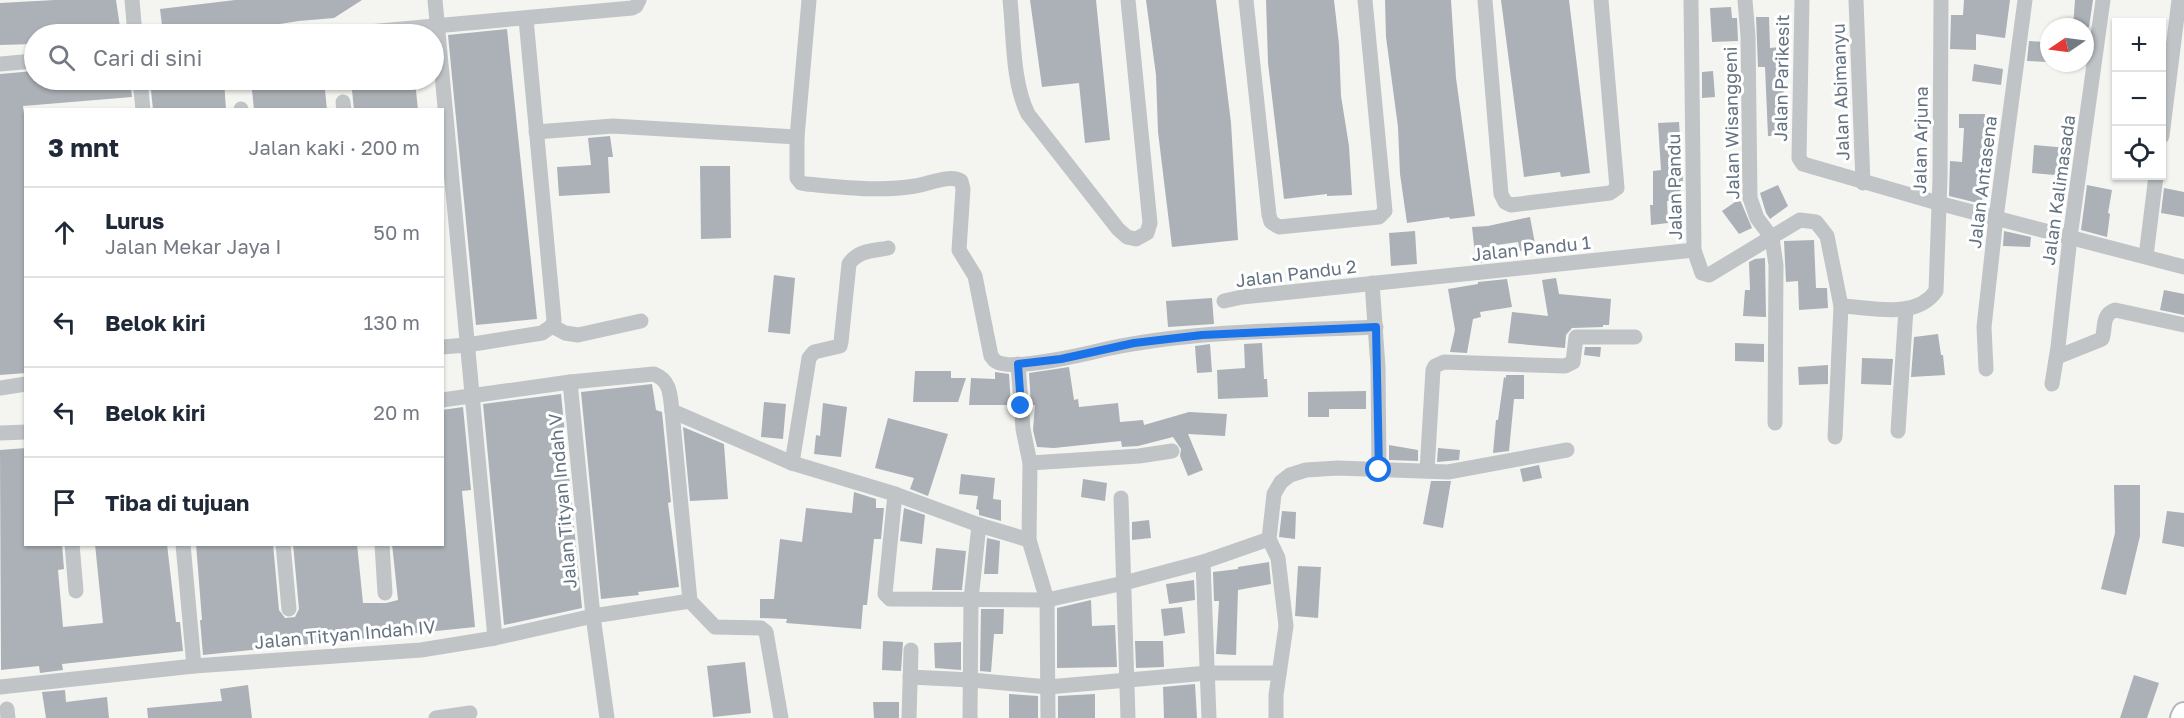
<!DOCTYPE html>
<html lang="id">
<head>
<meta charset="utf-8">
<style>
  body { margin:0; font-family:"Golos Text",sans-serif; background:#f2f2f3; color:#1f2937 }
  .controls { position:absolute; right:18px; top:18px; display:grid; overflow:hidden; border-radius:0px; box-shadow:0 2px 4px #0004 }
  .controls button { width:54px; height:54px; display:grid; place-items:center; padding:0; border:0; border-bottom:2px solid #e0e1e3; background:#fff; color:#1f2937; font:30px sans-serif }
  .compass { position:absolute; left:2040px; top:18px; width:54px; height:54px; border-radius:50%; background:#fff; box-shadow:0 2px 4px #0004; rotate:257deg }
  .stop { position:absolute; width:18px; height:18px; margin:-14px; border:4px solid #1a73e8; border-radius:50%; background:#fff }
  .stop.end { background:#1a73e8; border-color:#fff; box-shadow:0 2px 6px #0008 }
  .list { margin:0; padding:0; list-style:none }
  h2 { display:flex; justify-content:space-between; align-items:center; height:78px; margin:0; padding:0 24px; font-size:26px }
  h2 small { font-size:20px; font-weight:400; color:#747a83 }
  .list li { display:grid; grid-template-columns:39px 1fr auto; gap:18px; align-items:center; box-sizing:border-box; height:90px; padding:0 24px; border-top:2px solid #e0e1e3 }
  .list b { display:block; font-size:22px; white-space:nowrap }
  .list p { margin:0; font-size:20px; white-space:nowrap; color:#747a83 }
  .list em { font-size:20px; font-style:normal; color:#747a83 }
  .icon { flex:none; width:33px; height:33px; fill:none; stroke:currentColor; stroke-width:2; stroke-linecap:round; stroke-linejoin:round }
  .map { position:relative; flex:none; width:2184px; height:718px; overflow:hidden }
  .search { position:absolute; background:#fff; box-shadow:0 2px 4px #0004; left:24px; top:24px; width:420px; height:66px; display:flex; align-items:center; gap:15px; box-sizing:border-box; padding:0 21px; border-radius:33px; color:#747a83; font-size:22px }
  .panel { position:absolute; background:#fff; box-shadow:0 2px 4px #0004; left:24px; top:108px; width:420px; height:438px; border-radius:0px }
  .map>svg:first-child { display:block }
  .building { fill:#abb1b6 }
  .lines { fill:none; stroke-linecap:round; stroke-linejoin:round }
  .secondary-casing { stroke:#b2b7bb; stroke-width:26 }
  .street { stroke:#c0c4c7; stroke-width:15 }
  .secondary { stroke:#fff; stroke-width:22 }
  .route { stroke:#1a73e8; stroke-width:8 }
  .labels { text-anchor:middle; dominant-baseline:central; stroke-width:6; stroke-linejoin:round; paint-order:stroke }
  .street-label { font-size:18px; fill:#647381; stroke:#fff }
</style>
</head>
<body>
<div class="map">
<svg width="2184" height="718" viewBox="0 0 2184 718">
  <rect width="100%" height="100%" fill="#f4f5f1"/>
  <!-- building -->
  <g class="building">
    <polygon points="55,0 116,0 121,34 34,34 34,44 0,45 0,3"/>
    <polygon points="235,0 362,0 334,18 299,21 216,34 163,34 160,9"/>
    <polygon points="1030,0 1096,0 1110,140 1085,143 1079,83 1042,87"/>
    <polygon points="1146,0 1216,0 1231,123 1238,240 1172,247 1158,132 1156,75"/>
    <polygon points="1266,0 1334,0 1339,44 1341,96 1349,146 1352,195 1327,196 1327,194 1284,199 1268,63"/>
    <polygon points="1385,0 1451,0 1456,78 1475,216 1450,219 1449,217 1407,223 1400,174 1398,127 1386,37"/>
    <polygon points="1501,0 1569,0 1590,173 1561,177 1560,172 1524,177"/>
    <polygon points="1964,0 2010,0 2005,38 1976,34 1976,50 1950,49 1951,15 1963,15"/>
    <polygon points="2075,0 2093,0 2089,27 2073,27"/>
    <polygon points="1731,7 1732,18 1737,18 1738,41 1712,42 1710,8"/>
    <polygon points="1756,17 1769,17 1770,48 1788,46 1790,66 1783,66 1784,112 1789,112 1789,136 1768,136 1765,67 1758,67"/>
    <polygon points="507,29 537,319 476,325 448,35"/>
    <polygon points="2029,41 2048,42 2047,62 2027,61"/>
    <polygon points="1974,64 2003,69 2001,85 1972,81"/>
    <polygon points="34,71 34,80 130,80 132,97 23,106 26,130 26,373 0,375 0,74"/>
    <polygon points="1713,71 1715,97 1702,98 1702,72"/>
    <polygon points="150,80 224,80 226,110 153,110"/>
    <polygon points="251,80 324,80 327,110 254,110"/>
    <polygon points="351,80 394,80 394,83 415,81 418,110 354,110"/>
    <polygon points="1959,114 1985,114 1982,168 1990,169 1988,185 1983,185 1982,204 1949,196 1950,161 1962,162 1964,128 1959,128"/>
    <polygon points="1679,122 1683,181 1680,181 1681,200 1667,201 1668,223 1651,225 1650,205 1653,205 1653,171 1661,170 1658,123"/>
    <polygon points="610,136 613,157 608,157 610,193 559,196 557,167 591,165 588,138"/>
    <polygon points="2034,145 2068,148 2066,176 2032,173"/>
    <polygon points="700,166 730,166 731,238 701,239"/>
    <polygon points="1778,185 1788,206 1770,219 1766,213 1760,193"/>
    <polygon points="2087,185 2112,190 2108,213 2110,214 2107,237 2081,230"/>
    <polygon points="2164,188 2184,192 2184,217 2161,213"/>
    <polygon points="1738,200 1741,202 1752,228 1739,234 1722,211"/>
    <polygon points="1530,217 1536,249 1520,251 1518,242 1490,246 1492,261 1476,263 1472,227 1488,226"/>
    <polygon points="1415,231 1417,264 1391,266 1389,233"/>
    <polygon points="2004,231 2031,237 2030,247 2003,246"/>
    <polygon points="1814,240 1816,288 1827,288 1828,308 1799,310 1798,281 1786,282 1784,241"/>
    <polygon points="1765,258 1766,317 1743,316 1745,290 1750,290 1749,262 1755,259"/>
    <polygon points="774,275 795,278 790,334 768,332"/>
    <polygon points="1556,278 1559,294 1611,299 1609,325 1603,325 1603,327 1572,328 1566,335 1565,348 1508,343 1512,312 1548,316 1542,280"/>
    <polygon points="1507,279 1512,307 1480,312 1481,317 1473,319 1467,353 1450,352 1455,330 1448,289 1478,284 1478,282"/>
    <polygon points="2164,290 2184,294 2184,315 2160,310"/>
    <polygon points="1212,298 1214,324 1168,327 1166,301"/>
    <polygon points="1938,334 1941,355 1943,355 1945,375 1911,377 1914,337"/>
    <polygon points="1262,343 1264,379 1267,379 1268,397 1218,399 1217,370 1245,368 1244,344"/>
    <polygon points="1735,343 1764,344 1764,362 1735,361"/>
    <polygon points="1210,344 1212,372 1197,373 1195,346"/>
    <polygon points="1585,347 1601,347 1600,357 1584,355"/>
    <polygon points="1862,358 1893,359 1891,385 1861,384"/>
    <polygon points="1828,365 1828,384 1799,385 1798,367"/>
    <polygon points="1069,367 1074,400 1078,399 1079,407 1118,403 1120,422 1143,420 1144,425 1189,412 1227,414 1225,436 1188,434 1203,470 1188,476 1180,456 1181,449 1173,437 1138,446 1122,447 1121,441 1054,448 1037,447 1033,430 1035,405 1031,405 1029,373"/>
    <polygon points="915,371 951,371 951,378 966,378 958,402 913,402"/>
    <polygon points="995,372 1009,374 1011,405 969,405 971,378 995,379"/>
    <polygon points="1506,375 1524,375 1524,399 1514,399 1509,451 1493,453 1496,420 1498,420 1504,377 1506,378"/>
    <polygon points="652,384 656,410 662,412 671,502 668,503 679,587 638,592 639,595 601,599 581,392"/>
    <polygon points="1366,391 1366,409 1329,409 1329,417 1308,417 1308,392"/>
    <polygon points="561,394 582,608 504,625 483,404"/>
    <polygon points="764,402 786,404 783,439 761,437"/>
    <polygon points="823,403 847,407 841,457 814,454 816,435 820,436"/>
    <polygon points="463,407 471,490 462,491 475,627 203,655 200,620 202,620 196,544 273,544 279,610 285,618 295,617 299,609 293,544 357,544 363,603 386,603 398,600 392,544 442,544 442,410"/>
    <polygon points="888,418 948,434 928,496 910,489 914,478 875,468"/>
    <polygon points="683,427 724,444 728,499 690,501"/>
    <polygon points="1389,445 1418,450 1418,461 1389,460"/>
    <polygon points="26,448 26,544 62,544 64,569 58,570 63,627 103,623 95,544 167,544 176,622 180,622 183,651 62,664 63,670 40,673 39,666 1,670 0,450"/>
    <polygon points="1438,448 1460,450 1459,460 1437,462"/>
    <polygon points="1539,465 1542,478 1523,482 1520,469"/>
    <polygon points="961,474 995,478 993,499 1001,500 1001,521 979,515 979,510 976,509 978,496 959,494"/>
    <polygon points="1083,479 1107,483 1105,501 1081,497"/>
    <polygon points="1431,481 1451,481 1443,528 1423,524"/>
    <polygon points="2114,485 2140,485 2140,536 2126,595 2101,589 2115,533"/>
    <polygon points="854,492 876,499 876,508 884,508 881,539 874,539 867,605 863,605 861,629 786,623 787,619 760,618 760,599 774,599 780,539 802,542 806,508 852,513"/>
    <polygon points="904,508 925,515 922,544 900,541"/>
    <polygon points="1282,511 1296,512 1295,539 1279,537"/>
    <polygon points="2167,511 2184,513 2184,547 2162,543"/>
    <polygon points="1149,520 1151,538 1132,540 1132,522"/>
    <polygon points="987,538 1000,541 998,574 984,574"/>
    <polygon points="936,548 966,551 962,590 932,590"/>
    <polygon points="1269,562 1271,584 1238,590 1236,655 1216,654 1219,601 1214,601 1213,572 1238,569 1238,567"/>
    <polygon points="1298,566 1321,567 1318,618 1295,616"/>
    <polygon points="1194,580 1195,600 1169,604 1166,584"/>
    <polygon points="1091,600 1092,626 1115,625 1117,667 1057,668 1057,608"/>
    <polygon points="1182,607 1185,633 1164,636 1161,609"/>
    <polygon points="981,609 1004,609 1003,634 994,634 991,672 980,671"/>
    <polygon points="883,641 903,642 901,671 882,670"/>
    <polygon points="1135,641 1163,641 1164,667 1136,668"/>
    <polygon points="961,642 961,670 935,668 934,643"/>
    <polygon points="745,662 751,713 713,717 707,666"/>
    <polygon points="2134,675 2159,683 2147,718 2120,718"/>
    <polygon points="1195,684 1197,718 1164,718 1163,687"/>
    <polygon points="248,685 252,718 148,718 147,708 222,701 220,689"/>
    <polygon points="65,690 66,702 107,697 109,718 46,718 42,692"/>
    <polygon points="1009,694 1038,696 1038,718 1009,718"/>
    <polygon points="1095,694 1095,718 1058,718 1058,696"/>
    <polygon points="873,702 899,702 899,718 874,718"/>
  </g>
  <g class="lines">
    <!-- secondary casing -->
    <g class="secondary-casing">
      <polyline id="secondary" points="2182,718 2184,714"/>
    </g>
    <!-- street -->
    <g class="street">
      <polyline points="132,0 135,34"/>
      <polyline points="435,0 495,638"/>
      <path d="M809,0L797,137V178L801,183L806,184C842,187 879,192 915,186C929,184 949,174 961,181L963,189L959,250L975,276L991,356C993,358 994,361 997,362C1013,371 1086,354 1106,349C1194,330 1286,331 1376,327"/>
      <path d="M1010,0C1014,36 1012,82 1028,114L1118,229L1127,237L1136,239L1147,233L1150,223L1128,0"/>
      <polyline points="1246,0 1269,215 1271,222 1279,227 1379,217 1385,211 1365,0"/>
      <polyline points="1485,0 1501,194 1505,202 1511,205 1610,193 1617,188 1601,0"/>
      <polyline points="1691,0 1694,250 1702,273 1709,275 1800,220 1816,222 1827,236 1841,306 1835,437"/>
      <polyline points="1745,0 1748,36 1750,198 1757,218 1772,238 1776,265 1775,423"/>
      <polyline points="1802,0 1799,158 1803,164 1938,203 2184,267"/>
      <polyline points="1856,0 1863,183"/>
      <polyline points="347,34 632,8 636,6 639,0"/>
      <polyline points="0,64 34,61"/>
      <polyline points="140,80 143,110"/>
      <polyline points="343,102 344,110"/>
      <polyline points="241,109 241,110"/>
      <polyline points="536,132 613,126 797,137"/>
      <polyline points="2162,136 2179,0"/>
      <polyline points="2146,256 2156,176"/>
      <polyline points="1372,283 1378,367 1379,470"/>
      <polyline points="1224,301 1242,297 1694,250"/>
      <path d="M1841,306C1871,307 1916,320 1936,291L1940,178L1941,0"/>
      <polyline points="552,326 565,333 578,335 641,321"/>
      <polyline points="442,347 467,345 542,333 552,326 554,320 526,19"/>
      <path d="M2057,357L2102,339C2106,328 2101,315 2115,310L2184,325"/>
      <polyline points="1018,364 1023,429 1030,463 1029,540 1047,600 1048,718"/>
      <polyline points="1986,369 1984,327 1996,218 2025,0"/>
      <polyline points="570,382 593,616 607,718"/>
      <polyline points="2052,384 2058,347 2070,237 2103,0"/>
      <polyline points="0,388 26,384"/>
      <path d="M442,400L570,382L654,374C671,381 670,395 672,411L690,601L715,627L761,628L766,632L781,718"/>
      <polyline points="672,411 792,463 895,494 979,525 1029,540"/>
      <polyline points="1898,431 1906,309"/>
      <polyline points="0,433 26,432"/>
      <path d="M792,463L809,358L814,352L840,346L841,342L849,264C858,250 873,251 888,248"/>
      <polyline points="1030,463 1139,456 1172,451"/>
      <polyline points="1427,471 1433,370 1435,366 1444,362 1565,366 1573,362 1576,337 1635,337"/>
      <polyline points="895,494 885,594 890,599 1047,600 1124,583 1203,562 1269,539"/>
      <polyline points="1121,498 1128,718"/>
      <polyline points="72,544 76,591"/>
      <polyline points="183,544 194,666"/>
      <polyline points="283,544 289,609"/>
      <polyline points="382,544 385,593"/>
      <polyline points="1203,562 1209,718"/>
      <polyline points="910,677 971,680 1048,687 1208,673 1279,673"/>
      <polyline points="0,687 194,666 421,650 495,638 593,616 690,601"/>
      <polyline points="7,709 8,718"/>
      <polyline points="436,718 470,713"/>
      <polyline points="909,718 911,650"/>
      <polyline points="970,718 971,599 979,525"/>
      <polyline points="1276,718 1276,695 1286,626 1278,558 1269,539 1274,494 1281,482 1290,475 1306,470 1338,468 1448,472 1567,450"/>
    </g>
    <!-- secondary -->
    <use href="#secondary" class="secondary"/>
  </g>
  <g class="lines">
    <!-- route -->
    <polyline class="route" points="1021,406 1018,364 1061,359 1134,343 1202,335 1376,327 1379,470"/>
  </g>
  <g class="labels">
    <!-- street labels -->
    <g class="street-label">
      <text transform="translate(1781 78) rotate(-89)">Jalan Parikesit</text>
      <text transform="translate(1840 92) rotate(-92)">Jalan Abimanyu</text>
      <text transform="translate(1731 123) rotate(-91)">Jalan Wisanggeni</text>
      <text transform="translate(1920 140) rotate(-89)">Jalan Arjuna</text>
      <text transform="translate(1982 182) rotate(-83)">Jalan Antasena</text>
      <text transform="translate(1674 187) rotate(-91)">Jalan Pandu</text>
      <text transform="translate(2058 190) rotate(-82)">Jalan Kalimasada</text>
      <text transform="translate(1531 248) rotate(-6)">Jalan Pandu 1</text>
      <text transform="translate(1296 273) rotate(-7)">Jalan Pandu 2</text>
      <text transform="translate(562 501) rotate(-95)">Jalan Tityan Indah V</text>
      <text transform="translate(345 634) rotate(-5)">Jalan Tityan Indah IV</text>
    </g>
  </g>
</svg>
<div class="controls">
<button>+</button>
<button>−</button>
<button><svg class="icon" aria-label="locate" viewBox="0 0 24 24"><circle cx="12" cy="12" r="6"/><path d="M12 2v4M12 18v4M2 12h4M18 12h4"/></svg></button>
</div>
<svg class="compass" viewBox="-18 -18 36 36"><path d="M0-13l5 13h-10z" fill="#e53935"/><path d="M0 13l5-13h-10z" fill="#747a83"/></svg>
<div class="stop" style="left:1379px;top:470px"></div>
<div class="stop end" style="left:1021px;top:406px"></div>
<div class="search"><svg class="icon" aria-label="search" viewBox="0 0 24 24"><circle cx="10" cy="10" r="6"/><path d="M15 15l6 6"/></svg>Cari di sini</div>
<section class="panel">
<h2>3 mnt<small>Jalan kaki · 200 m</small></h2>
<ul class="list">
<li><svg class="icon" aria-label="ahead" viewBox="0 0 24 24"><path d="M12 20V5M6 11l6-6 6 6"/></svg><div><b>Lurus</b><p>Jalan Mekar Jaya I</p></div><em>50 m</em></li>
<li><svg class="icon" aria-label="left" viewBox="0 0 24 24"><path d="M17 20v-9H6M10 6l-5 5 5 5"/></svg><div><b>Belok kiri</b></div><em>130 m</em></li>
<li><svg class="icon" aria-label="left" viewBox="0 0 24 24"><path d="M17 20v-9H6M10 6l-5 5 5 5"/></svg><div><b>Belok kiri</b></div><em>20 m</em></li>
<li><svg class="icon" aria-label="arrive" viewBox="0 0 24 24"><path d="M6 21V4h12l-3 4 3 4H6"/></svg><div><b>Tiba di tujuan</b></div></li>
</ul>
</section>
</div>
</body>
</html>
